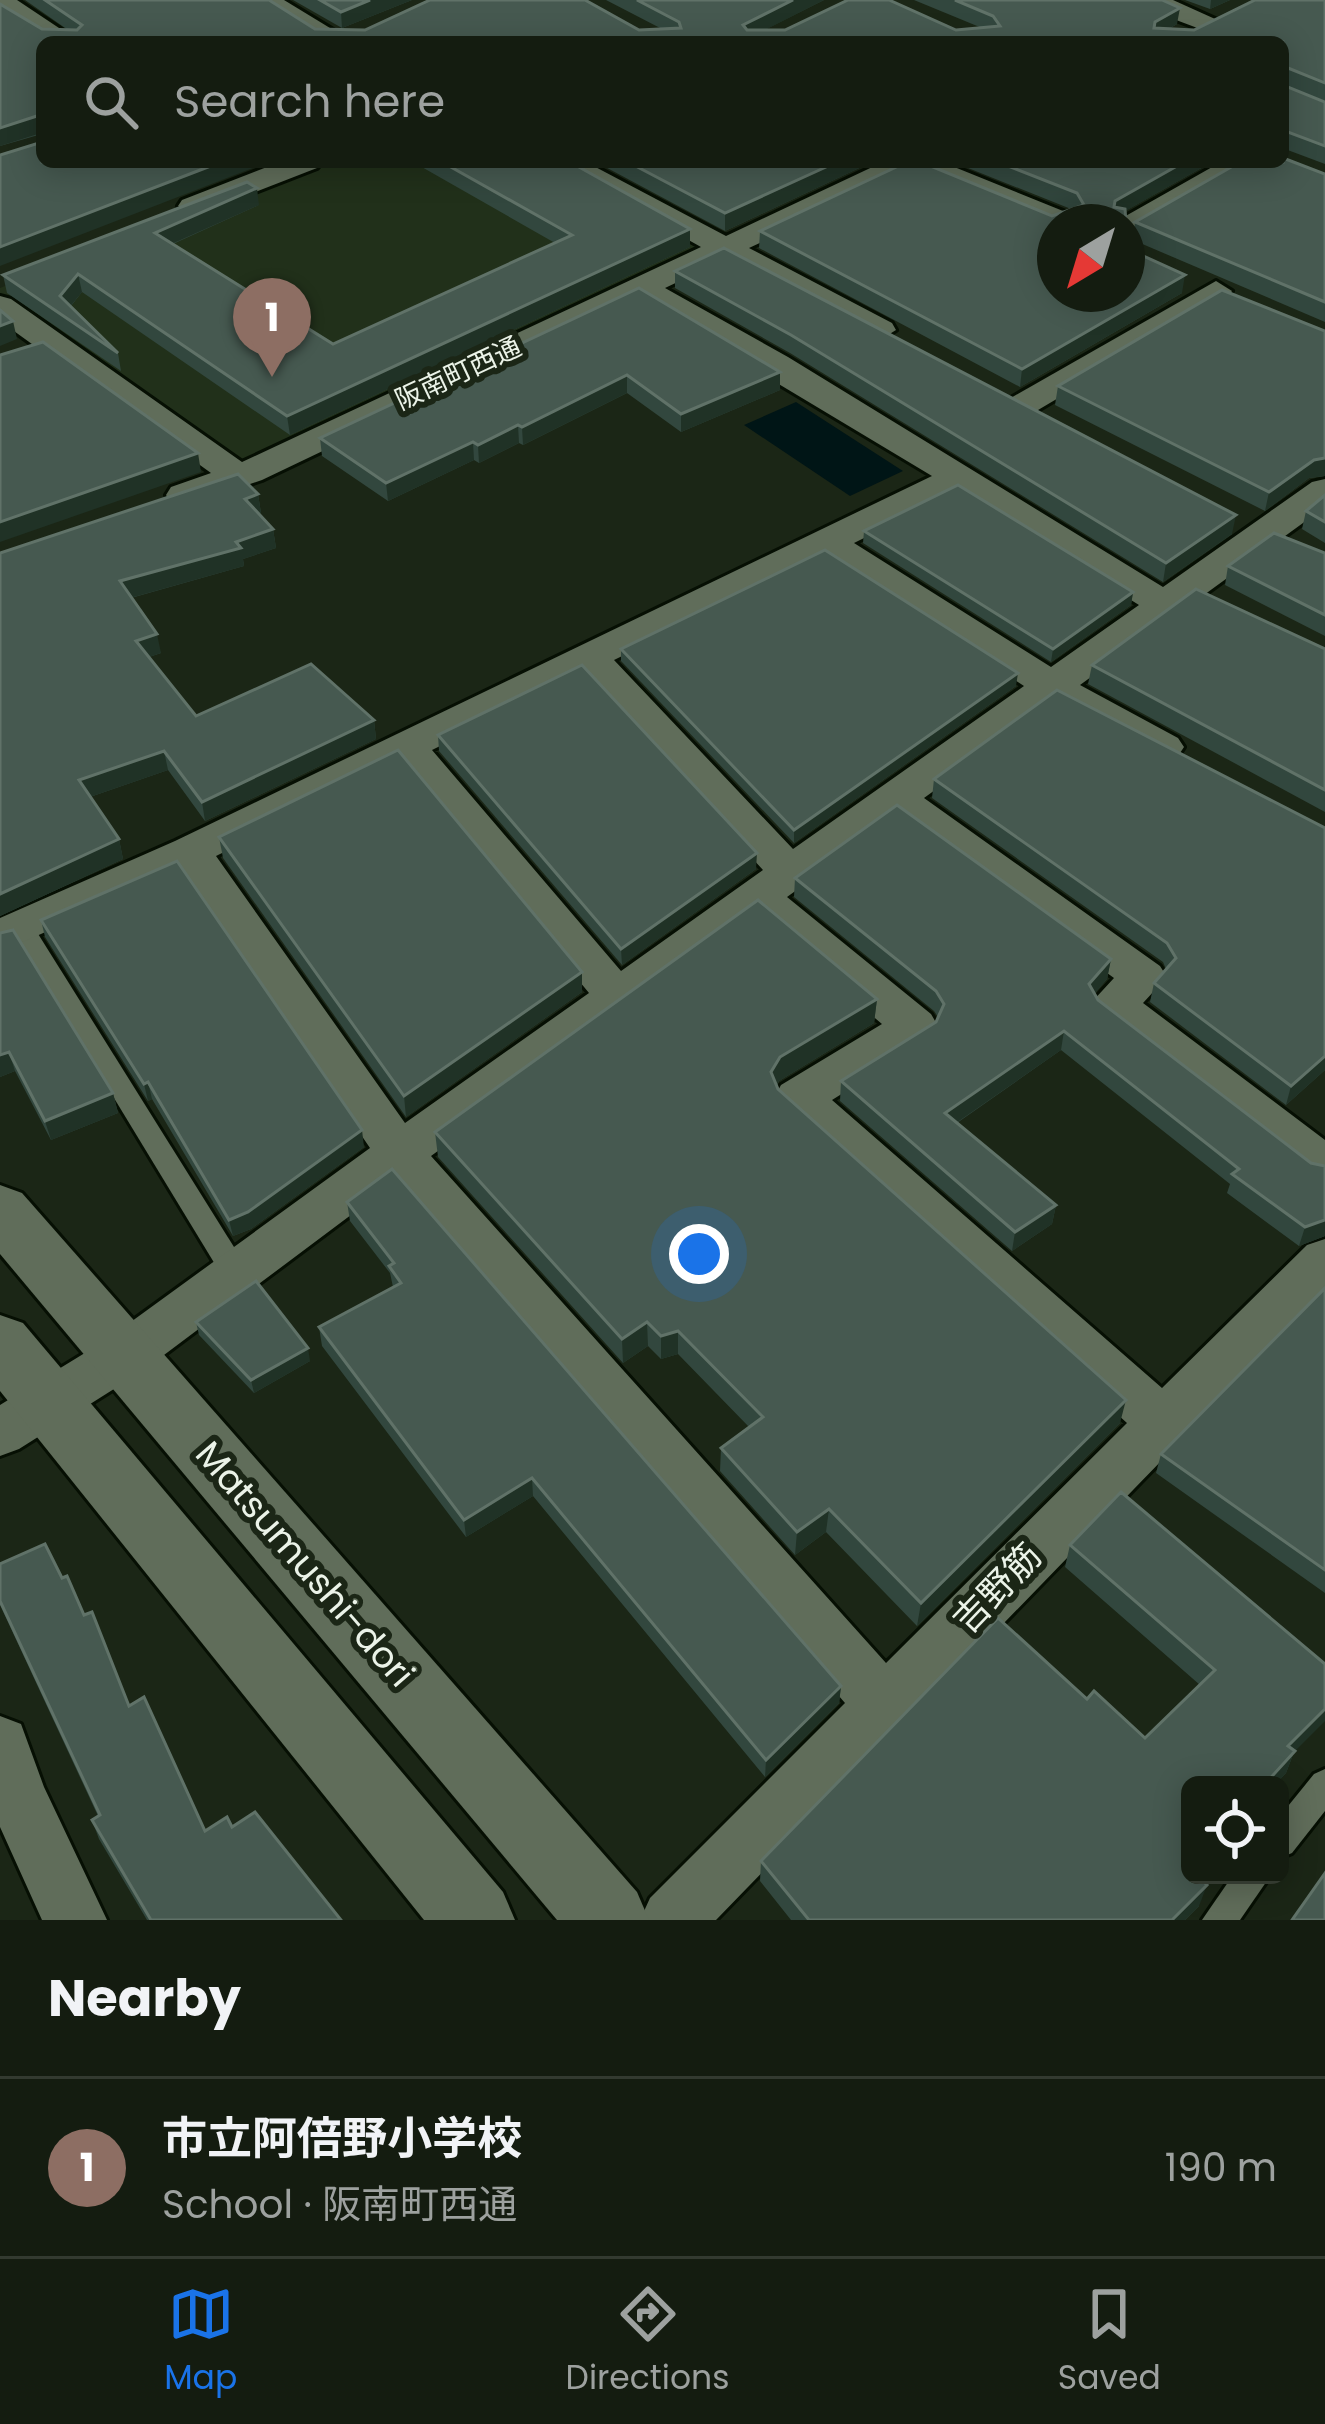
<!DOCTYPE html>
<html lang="en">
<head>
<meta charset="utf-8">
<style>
  body { margin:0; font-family:Poppins,"Noto Sans JP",sans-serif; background:#21291e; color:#f1f3f6 }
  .controls { position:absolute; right:36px; bottom:36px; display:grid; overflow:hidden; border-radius:18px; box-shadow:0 6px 30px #0003 }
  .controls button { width:108px; height:108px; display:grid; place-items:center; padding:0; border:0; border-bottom:3px solid #333a30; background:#141c10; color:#f1f3f6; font:60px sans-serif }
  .compass { position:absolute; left:1037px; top:204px; width:108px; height:108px; border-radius:50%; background:#141c10; box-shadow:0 6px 30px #0003; rotate:218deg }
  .you { position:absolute; left:699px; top:1254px; width:42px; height:42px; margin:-30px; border:9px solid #fff; border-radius:50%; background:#1a73e8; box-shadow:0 0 0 18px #1a73e833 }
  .badge { display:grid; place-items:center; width:78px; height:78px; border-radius:50%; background:#1a73e8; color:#fff; font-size:39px; font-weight:700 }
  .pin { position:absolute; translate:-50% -99px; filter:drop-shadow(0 3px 6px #0008) }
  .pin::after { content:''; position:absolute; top:63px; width:42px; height:36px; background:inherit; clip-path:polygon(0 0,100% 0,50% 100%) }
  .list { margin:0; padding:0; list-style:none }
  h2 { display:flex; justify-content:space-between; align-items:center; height:156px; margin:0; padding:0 48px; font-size:51px }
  h2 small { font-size:39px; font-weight:400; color:#9da19f }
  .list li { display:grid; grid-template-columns:78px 1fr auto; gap:36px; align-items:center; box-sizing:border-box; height:180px; padding:0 48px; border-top:3px solid #333a30 }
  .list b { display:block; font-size:45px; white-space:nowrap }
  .list p { margin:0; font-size:39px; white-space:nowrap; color:#9da19f }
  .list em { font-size:39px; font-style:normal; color:#9da19f }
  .icon { flex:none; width:66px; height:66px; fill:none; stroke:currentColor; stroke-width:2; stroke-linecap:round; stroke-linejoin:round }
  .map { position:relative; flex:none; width:1325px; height:1920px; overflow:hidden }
  .search { position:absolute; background:#141c10; box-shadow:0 6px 30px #0003; left:36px; right:36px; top:36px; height:132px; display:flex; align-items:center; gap:30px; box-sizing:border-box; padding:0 42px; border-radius:18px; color:#9da19f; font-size:45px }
  .sheet { height:336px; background:#141c10 }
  nav { display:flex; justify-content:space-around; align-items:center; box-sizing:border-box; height:168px; border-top:3px solid #333a30; background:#141c10; font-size:33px; color:#9da19f }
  nav a { display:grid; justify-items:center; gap:6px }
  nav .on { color:#1a73e8 }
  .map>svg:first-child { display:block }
  .built { fill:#21301a }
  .water { fill:#001516 }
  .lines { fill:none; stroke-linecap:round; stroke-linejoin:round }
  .service-casing { stroke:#060f03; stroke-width:6 }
  .minor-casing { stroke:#060f03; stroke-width:6 }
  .tertiary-casing { stroke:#060f03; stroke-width:6 }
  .service { fill:#606d5a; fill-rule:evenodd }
  .minor { fill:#606d5a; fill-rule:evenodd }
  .tertiary { fill:#606d5a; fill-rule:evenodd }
  .wall { fill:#32473e }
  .shaded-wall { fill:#203226 }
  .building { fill:#465950; stroke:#607268; stroke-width:3 }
  .labels { text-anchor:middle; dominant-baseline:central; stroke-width:12; stroke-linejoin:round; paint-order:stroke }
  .far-street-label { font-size:27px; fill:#ebf3e8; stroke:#1b2616 }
  .near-street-label { font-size:36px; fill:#ebf3e8; stroke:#1b2616 }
</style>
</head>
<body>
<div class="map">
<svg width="1325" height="1920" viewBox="0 0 1325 1920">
  <rect width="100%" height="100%" fill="#1b2616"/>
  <!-- built -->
  <polygon class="built" points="323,162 543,162 706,248 240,461 0,293 0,288"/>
  <!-- water -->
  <polygon class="water" points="796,402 903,471 850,496 744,425"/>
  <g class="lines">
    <!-- service casing -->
    <g class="service-casing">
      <g id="service">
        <polygon points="22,919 30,921 244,1263 248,1271 244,1279 234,1282 224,1279 10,927"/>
        <polygon points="1325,1769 1325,1811 1292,1853 1280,1858 1280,1816 1314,1774"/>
        <polygon points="1233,1875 1271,1875 1240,1920 1202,1920"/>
      </g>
    </g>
    <!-- minor casing -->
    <g class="minor-casing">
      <g id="minor">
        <polygon points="0,0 17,0 80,42 47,42 0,13"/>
        <polygon points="251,0 284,0 353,42 319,42"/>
        <polygon points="1135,0 1173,0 1224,23 1220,29 1200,29 1139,6"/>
        <polygon points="280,162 322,162 317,168 204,212 193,215 178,206 182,200"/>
        <path d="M549,162H586L726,236L883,162H942L1073,215L1077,222H1055V230L1051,229L912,171L749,248L892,323L896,330L880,340L724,260L665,288L788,357L1163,587L1312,482L1325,479V507L1080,685L1178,738L1184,747L1178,756L1164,760L1150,756L1054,704L924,798L1160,966L1167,977L1143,1003L1325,1140V1185L1308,1179L1097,1016L1090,1004L1114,978L895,819L787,897L931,1014L938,1026L931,1038L832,1100L1162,1388L1307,1245L1325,1239V1292L716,1920H640L650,1898L845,1703L395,1182L144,1370L19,1449L0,1456V1405L106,1340L370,1148L182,872L0,952V918L175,841L932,476L639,300L262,480L184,506L171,503L166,495L171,487L211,473L0,321V296L11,299L242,462L701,247ZM957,492L1139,605L1051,667L854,543ZM825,557L1024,686L793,849L614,660ZM584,675L763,870L621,971L432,750ZM401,765L589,993L405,1123L216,856ZM757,919L882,1024L781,1085L774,1098L781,1111L1127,1423L886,1663L431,1156Z"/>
        <polygon points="1221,162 1258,162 1138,234 1127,236 1127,222 1115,222"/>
        <polygon points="1216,281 1232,291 1227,298 1033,413 1009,413 1004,406 1009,399"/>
        <polygon points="0,1716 21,1724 44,1787 107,1920 42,1920 0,1827"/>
      </g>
    </g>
    <!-- tertiary casing -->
    <g class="tertiary-casing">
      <g id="tertiary">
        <polygon points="0,1185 22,1193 637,1892 649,1920 557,1920 0,1254"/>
        <polygon points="0,1315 23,1323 503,1892 515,1920 424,1920 0,1391"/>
      </g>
    </g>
    <!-- service -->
    <use href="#service" class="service"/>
    <!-- minor -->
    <use href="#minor" class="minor"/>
    <!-- tertiary -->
    <use href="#tertiary" class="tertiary"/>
  </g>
  <!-- wall -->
  <g class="wall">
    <polygon points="25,0 269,0 315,29 639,30 662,29 606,0 824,0 764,30 956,30 982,28 914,0 1162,0 1177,24 1169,29 1194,30 1325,0 1325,101 1284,85 1325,102 1325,164 1285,149 1283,151 1283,42 42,42 42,134 0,146 42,29 68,30"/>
    <polygon points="293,0 412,0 342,28"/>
    <polygon points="1185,0 1230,0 1210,9"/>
    <polygon points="413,162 570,162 690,229 690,247 290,435 82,292 71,306 118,353 121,371 7,293 3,275 259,205 173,244 333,344 555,243"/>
    <polygon points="596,162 872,162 725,231"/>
    <polygon points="953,162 1212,162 1125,211 1128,249 1182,293 1020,387 759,248 760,231 1052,216 1071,209"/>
    <polygon points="1325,174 1325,322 1133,240 1135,222"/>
    <polygon points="675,271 1232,534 1163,582 790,353 675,288"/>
    <polygon points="639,288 780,372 780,390 681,432 627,393 523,445 519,443 479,463 474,460 388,501 322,456 320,438"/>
    <polygon points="1325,331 1325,476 1309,478 1265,511 1055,405 1058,386"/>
    <polygon points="258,494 261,513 259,513 273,529 276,548 243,559 244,566 131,598 161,653 149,657 196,716 374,720 376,739 205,821 168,770 90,797 119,839 123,859 0,916 0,553"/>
    <polygon points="1325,495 1325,543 1302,529 1306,511"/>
    <polygon points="864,531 1133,592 1131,605 1051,662 863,543"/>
    <polygon points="1325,553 1325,636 1225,585 1228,566"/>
    <polygon points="621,649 1016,686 794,843 621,661"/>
    <polygon points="1325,649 1325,812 1088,684 1092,665"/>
    <polygon points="438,735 756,869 622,965 439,751"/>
    <polygon points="934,779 1325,828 1325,1070 1286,1105 1150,1002 1154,983 1166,969 1163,962 932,798"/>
    <polygon points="219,837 582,992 406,1117 223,858"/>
    <polygon points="795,878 1111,959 1107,979 1094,994 1098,1000 1311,1163 1325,1166 1325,1236 1299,1246 1227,1193 1230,1184 1061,1050 957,1123 1056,1205 1052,1224 1012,1251 840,1101 841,1081 936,1022 938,1017 934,1011 794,897"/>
    <polygon points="41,920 364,1147 251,1229 233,1236 152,1099 148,1101 45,937"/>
    <polygon points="0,933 113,1093 118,1113 51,1140 15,1071 0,1077"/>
    <polygon points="877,999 874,1023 779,1081 777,1085 778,1089 1120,1423 917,1626 826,1532 795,1555 720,1471 721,1448 749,1427 678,1354 661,1359 648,1346 623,1363 438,1157 435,1132"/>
    <polygon points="347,1202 841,1686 839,1703 765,1777 533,1496 466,1537 322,1346 319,1327 393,1287 390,1273 350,1221"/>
    <polygon points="1325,1288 1325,1593 1156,1473 1161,1454"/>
    <polygon points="196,1322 310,1361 254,1393 199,1335"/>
    <polygon points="1121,1492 1294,1752 1286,1773 1190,1875 1199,1906 1185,1920 791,1920 760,1881 761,1861 1087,1699 1145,1738 1200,1685 1065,1567 1070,1545"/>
    <polygon points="0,1564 62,1578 84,1615 129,1706 205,1831 232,1827 341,1920 147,1920 99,1839 92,1820 98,1816 0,1605"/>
  </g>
  <!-- shaded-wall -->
  <g class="shaded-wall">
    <polygon points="370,0 412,0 342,28 341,12"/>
    <polygon points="793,0 824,0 743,41 743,25"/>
    <polygon points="1211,0 1230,0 1210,9"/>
    <polygon points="1180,8 1177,24 1153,38 1155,22"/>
    <polygon points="37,116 41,133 0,146 0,128"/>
    <polygon points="221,162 268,162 0,266 0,247"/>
    <polygon points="837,162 872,162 725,231 725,213"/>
    <polygon points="1184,162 1212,162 1113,218 1115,201"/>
    <polygon points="257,188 259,205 158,250 155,233"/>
    <polygon points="690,229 690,247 290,435 287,416"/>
    <polygon points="78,274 82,292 64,314 60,296"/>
    <polygon points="1185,275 1182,293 1020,387 1022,369"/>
    <polygon points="13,321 17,339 0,346 0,326"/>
    <polygon points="780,372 780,390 681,432 681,414"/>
    <polygon points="627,375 627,393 523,445 522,427"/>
    <polygon points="518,425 519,443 479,463 478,445"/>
    <polygon points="473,442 474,460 388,501 386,483"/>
    <polygon points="198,453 201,472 0,542 0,522"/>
    <polygon points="1325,458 1325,476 1309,478 1265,511 1269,492 1314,460"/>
    <polygon points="258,494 261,513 247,517 245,499"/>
    <polygon points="1236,515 1232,534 1163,582 1166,563"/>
    <polygon points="273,529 276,548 243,559 244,566 123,600 120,581"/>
    <polygon points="1133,592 1131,605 1051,662 1053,649"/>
    <polygon points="157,634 161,653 140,660 136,641"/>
    <polygon points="1018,673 1016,686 794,843 794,830"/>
    <polygon points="374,720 376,739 205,821 202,802"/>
    <polygon points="164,751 168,770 84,799 79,780"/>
    <polygon points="119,839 123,859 0,916 0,894"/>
    <polygon points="757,853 756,869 622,965 621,949"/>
    <polygon points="1111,959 1107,979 1086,1004 1089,984"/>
    <polygon points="582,972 582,992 406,1117 404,1096"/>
    <polygon points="877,999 874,1023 779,1081 770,1096 771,1072 780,1057"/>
    <polygon points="1064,1031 1061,1050 943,1132 945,1113"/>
    <polygon points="9,1052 15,1071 0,1077 0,1055"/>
    <polygon points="1325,1056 1325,1070 1286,1105 1291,1086"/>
    <polygon points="148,1082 152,1099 148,1101 144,1084"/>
    <polygon points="113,1093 118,1113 51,1140 45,1121"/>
    <polygon points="362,1130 364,1147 251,1229 233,1236 229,1220"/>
    <polygon points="1056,1205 1052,1224 1012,1251 1015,1232"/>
    <polygon points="1325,1220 1325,1236 1299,1246 1305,1227"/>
    <polygon points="647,1322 648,1346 623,1363 622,1339"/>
    <polygon points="678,1331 678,1354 661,1359 661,1336"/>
    <polygon points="308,1348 310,1361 254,1393 251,1380"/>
    <polygon points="1126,1400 1120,1423 917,1626 921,1603"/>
    <polygon points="532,1478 533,1496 466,1537 464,1520"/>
    <polygon points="829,1509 826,1532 795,1555 797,1532"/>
    <polygon points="841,1686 839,1703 765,1777 766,1760"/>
    <polygon points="1325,1709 1325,1721 1294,1752 1286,1773 1275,1785 1264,1785 1288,1746"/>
    <polygon points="1207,1885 1199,1906 1185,1920 1172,1920"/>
  </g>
  <!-- building -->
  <g class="building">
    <polygon points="45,0 269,0 315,29 365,30 430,0 585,0 639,30 681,28 679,22 637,0 793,0 743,25 747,30 785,30 848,0 889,0 956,30 1000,26 993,16 955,0 1162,0 1180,8 1155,22 1154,28 1194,30 1255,0 1325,0 1325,83 1288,68 1283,71 1283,42 42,42 42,119 37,116 0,128 0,4 42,29 77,30 82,25"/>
    <polygon points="320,0 370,0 341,12"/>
    <polygon points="1283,79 1285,86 1325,102 1325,146 1288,132 1283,139"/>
    <polygon points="42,142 42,162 221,162 0,247 0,155"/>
    <polygon points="1283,158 1325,174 1325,302 1135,222 1240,162 1283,162"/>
    <polygon points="442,162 570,162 690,229 287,416 78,274 60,296 118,353 3,275 247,182 257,188 155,233 333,344 572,235"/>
    <polygon points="628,162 837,162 725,213"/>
    <polygon points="907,162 921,162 1052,216 1084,205 1077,193 998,162 1184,162 1115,201 1114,207 1125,209 1126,222 1055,222 1055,294 1127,294 1127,237 1128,249 1185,275 1022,369 760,231"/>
    <polygon points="724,248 1236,515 1166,563 791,335 675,271"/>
    <polygon points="639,288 780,372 681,414 627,375 522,427 518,425 478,445 473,442 386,483 320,438"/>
    <polygon points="1222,290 1325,331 1325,458 1314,460 1269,492 1058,386"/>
    <polygon points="0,310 13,321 0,326"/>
    <polygon points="43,342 198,453 0,522 0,355"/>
    <polygon points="238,474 258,494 245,499 273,529 236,542 241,548 120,581 157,634 136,641 196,716 311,664 374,720 202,802 164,751 79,780 119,839 0,894 0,553"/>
    <polygon points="958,485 1133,592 1053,649 864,531"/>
    <polygon points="1325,495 1325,522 1306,511"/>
    <polygon points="1274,533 1325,553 1325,615 1228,566"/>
    <polygon points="825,550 1018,673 794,830 621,649"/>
    <polygon points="1196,589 1325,649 1325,790 1092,665"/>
    <polygon points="582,665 757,853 621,949 438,735"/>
    <polygon points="1057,690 1325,828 1325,1056 1291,1086 1154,983 1176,958 1167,943 934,779"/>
    <polygon points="398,750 582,972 404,1096 219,837"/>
    <polygon points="897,805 1111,959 1089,984 1098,1000 1311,1163 1325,1166 1325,1220 1305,1227 1232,1174 1239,1169 1064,1031 945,1113 1056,1205 1015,1232 841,1081 936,1022 944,1004 936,991 795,878"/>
    <polygon points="177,861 362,1130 248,1212 229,1220 148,1082 144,1084 41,920"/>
    <polygon points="758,900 877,999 780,1057 771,1072 778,1089 1126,1400 921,1603 829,1509 797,1532 721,1448 763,1417 678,1331 661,1336 647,1322 622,1339 435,1132"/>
    <polygon points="13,930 113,1093 45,1121 9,1052 0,1055 0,933"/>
    <polygon points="392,1169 841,1686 766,1760 532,1478 464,1520 319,1327 401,1283 389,1266 394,1263 347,1202"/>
    <polygon points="256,1281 308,1348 251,1380 196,1322"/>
    <polygon points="1325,1288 1325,1570 1161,1454"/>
    <polygon points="1121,1492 1325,1664 1325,1709 1288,1746 1295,1751 1264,1785 1190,1785 1190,1865 1188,1867 1190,1870 1190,1875 1196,1875 1207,1885 1172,1920 809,1920 761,1861 998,1618 1087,1699 1094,1691 1145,1738 1215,1670 1070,1545"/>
    <polygon points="45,1544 62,1578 67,1576 84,1615 92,1612 129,1706 144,1697 205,1831 227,1817 232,1827 255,1812 341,1920 151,1920 92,1820 100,1815 0,1601 0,1564"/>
    <polygon points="1325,1873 1325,1920 1292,1920"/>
  </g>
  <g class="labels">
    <!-- far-street labels -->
    <g class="far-street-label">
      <text transform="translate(458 373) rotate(-25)">阪南町西通</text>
    </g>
    <!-- near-street labels -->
    <g class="near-street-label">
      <text transform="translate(305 1564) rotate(49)">Matsumushi-dori</text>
      <text transform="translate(997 1588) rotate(-46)">吉野筋</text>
    </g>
  </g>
</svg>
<div class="controls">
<button><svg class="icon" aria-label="locate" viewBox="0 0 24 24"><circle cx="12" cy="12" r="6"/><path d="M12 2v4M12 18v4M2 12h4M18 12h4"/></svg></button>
</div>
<svg class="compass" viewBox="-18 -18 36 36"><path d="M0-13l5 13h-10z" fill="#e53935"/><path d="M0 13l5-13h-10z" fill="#9da19f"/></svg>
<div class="you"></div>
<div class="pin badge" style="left:272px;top:377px;background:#8d6e63">1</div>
<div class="search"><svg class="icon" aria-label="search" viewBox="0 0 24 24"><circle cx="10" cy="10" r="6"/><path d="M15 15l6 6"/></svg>Search here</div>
</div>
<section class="sheet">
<h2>Nearby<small></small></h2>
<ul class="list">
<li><span class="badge" style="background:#8d6e63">1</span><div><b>市立阿倍野小学校</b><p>School · 阪南町西通</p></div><em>190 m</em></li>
</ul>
</section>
<nav>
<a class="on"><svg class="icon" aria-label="map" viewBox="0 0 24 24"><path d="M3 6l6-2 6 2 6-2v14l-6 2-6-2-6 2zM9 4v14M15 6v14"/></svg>Map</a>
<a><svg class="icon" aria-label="directions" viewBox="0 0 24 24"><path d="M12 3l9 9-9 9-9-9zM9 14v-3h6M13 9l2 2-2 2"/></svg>Directions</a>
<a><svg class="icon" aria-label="saved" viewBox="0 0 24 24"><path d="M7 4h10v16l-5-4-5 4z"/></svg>Saved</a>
</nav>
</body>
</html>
